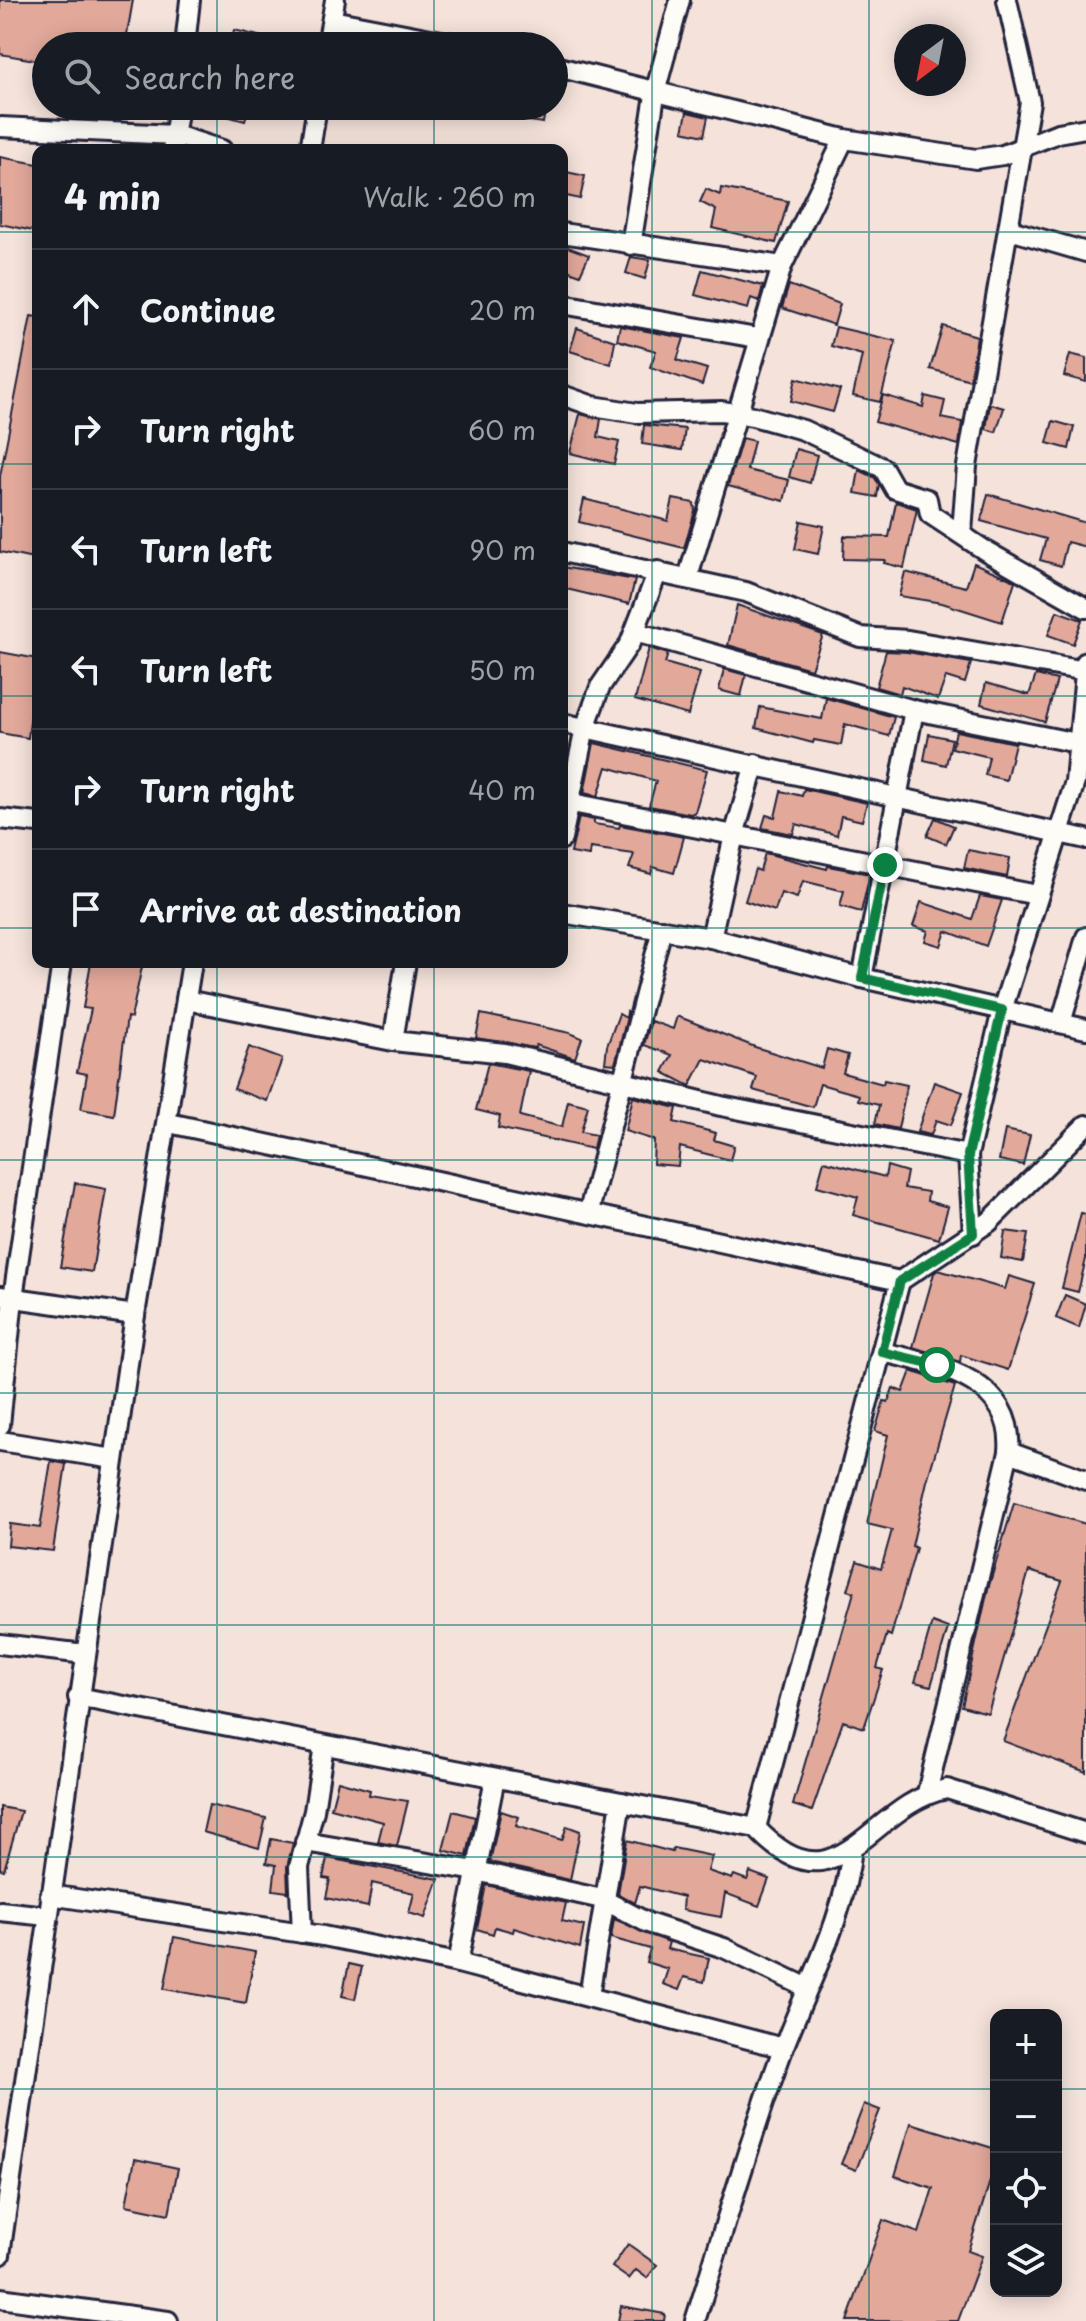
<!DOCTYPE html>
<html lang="en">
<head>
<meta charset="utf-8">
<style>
  body { margin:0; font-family:"Playpen Sans",sans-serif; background:#20242c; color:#f1f3f6 }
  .controls { position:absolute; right:24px; bottom:24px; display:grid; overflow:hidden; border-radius:16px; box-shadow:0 4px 20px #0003 }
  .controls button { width:72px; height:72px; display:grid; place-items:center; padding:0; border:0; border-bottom:2px solid #363941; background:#171b24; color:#f1f3f6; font:40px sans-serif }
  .compass { position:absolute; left:894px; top:24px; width:72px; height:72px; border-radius:50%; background:#171b24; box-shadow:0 4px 20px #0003; rotate:212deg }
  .stop { position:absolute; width:24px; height:24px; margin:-18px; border:6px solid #0b8043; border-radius:50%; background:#fff }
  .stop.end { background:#0b8043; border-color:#fff; box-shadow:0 2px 8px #0008 }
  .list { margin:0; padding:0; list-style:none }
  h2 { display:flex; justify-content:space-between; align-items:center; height:104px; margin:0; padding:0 32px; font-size:34px }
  h2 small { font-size:26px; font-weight:400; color:#9ea1a6 }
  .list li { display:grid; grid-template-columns:52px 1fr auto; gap:24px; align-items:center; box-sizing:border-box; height:120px; padding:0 32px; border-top:2px solid #363941 }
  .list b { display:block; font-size:30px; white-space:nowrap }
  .list em { font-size:26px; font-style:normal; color:#9ea1a6 }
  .icon { flex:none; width:44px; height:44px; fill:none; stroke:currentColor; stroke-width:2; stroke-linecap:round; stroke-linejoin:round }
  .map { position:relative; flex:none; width:1086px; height:2321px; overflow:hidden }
  .search { position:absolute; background:#171b24; box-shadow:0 4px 20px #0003; left:32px; top:32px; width:536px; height:88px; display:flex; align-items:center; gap:20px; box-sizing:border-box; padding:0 28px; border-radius:44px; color:#9ea1a6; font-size:30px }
  .panel { position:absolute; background:#171b24; box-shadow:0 4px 20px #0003; left:32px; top:144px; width:536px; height:824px; border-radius:16px }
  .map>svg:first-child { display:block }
  .building { fill:#e2a99b; stroke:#22223b; stroke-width:2 }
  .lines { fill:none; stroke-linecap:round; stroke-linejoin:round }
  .minor-casing { stroke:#22223b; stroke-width:24 }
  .minor { stroke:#fdfcf7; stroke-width:18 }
  .route { stroke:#0b8043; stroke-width:10 }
  .grid { fill:none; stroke:#0f766e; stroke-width:2; stroke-opacity:0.55 }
</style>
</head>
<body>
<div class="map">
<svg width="1086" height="2321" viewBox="0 0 1086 2321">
  <rect width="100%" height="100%" fill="#f5e3db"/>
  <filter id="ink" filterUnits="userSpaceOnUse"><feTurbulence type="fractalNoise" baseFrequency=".0125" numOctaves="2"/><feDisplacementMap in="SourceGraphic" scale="16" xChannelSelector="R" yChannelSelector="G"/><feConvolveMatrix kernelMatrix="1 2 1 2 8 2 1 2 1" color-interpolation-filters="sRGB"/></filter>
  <g filter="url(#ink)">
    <!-- building -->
    <g class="building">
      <polygon points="0,0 133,0 125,46 46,46 46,62 0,54"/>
      <polygon points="234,30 279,41 278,46 230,46"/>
      <polygon points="208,106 249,106 245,121 208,111"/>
      <polygon points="485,106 546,106 543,123 485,114"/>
      <polygon points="687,112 708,117 704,136 683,131"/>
      <polygon points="0,157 38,164 38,232 0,224"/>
      <polygon points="562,171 585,176 580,199 562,195"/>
      <polygon points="721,188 788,201 776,243 712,228 716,210 700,202 706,189 720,195"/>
      <polygon points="562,245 589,255 580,275 562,268"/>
      <polygon points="631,257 650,260 645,279 626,273"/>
      <polygon points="702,270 763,286 759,301 751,298 748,309 695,295"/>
      <polygon points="789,285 840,304 834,325 782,308"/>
      <polygon points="31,316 38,317 38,560 0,552 0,476"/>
      <polygon points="620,326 684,338 677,360 707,369 702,385 650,367 656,351 617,340"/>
      <polygon points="943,326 977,336 970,380 930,369"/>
      <polygon points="836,327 896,341 880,402 853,396 862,355 831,346"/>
      <polygon points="577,328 615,341 611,364 570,351"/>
      <polygon points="1070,354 1086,358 1086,382 1064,376"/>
      <polygon points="796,378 840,390 833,412 791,401"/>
      <polygon points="883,395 923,407 925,396 945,401 941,418 962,422 959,445 875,422"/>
      <polygon points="990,404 1004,408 996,432 986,429"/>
      <polygon points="580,414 601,419 598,437 619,442 614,464 570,453"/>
      <polygon points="1053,421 1074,427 1069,449 1047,443"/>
      <polygon points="644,425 685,429 682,450 642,444"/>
      <polygon points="742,438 754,441 747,470 789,480 784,501 728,486"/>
      <polygon points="796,449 817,455 810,483 789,477"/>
      <polygon points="859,470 874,477 879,484 877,497 855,493"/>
      <polygon points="988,494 1086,523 1086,547 1067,542 1061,566 1040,560 1046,539 981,521"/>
      <polygon points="584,499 668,521 673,499 694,503 695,511 684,548 579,522"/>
      <polygon points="896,502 917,509 904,568 884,563 885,560 843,559 844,536 889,537"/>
      <polygon points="801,521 824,526 818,554 795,549"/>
      <polygon points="974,563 1015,581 1002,622 942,603 899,596 905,572 966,587"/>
      <polygon points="562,567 635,580 629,604 562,588"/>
      <polygon points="737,605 823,635 811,669 728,645"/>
      <polygon points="1057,611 1082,620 1073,644 1048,635"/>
      <polygon points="649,648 668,654 665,663 700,673 688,715 635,700"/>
      <polygon points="886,651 907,652 971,663 965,683 946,677 938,699 902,686 900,694 876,687"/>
      <polygon points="0,652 38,659 28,738 0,733"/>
      <polygon points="724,669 746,675 741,696 719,690"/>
      <polygon points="1036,675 1057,680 1045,722 981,704 986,683 1029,695"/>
      <polygon points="826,698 894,717 889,736 845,724 841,745 814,740 813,743 756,728 760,707 822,719"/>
      <polygon points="956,731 1015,743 1006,780 985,775 989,757 952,748"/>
      <polygon points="929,734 952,739 946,765 924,760"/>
      <polygon points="594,743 707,770 695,812 691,814 649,806 656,781 607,767 598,796 584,793"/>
      <polygon points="804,789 867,803 862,821 841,816 837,835 796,824 793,834 762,828 766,815 775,817 781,791 802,796"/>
      <polygon points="579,817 594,820 594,824 619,828 620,825 684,837 674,873 653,867 651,874 629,868 634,854 590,848 589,856 571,853"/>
      <polygon points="935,818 954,826 946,844 927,836"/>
      <polygon points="968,850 1010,858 1007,877 964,868"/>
      <polygon points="765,853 827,869 828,866 870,874 861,912 840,906 844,891 803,881 797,898 781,893 775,911 745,901 755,869 760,871"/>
      <polygon points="980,896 1002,900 986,946 946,931 941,946 925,941 928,931 913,926 921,902 972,919"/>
      <polygon points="91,962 143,962 131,1018 127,1017 114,1115 81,1109 87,1074 77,1072 91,1009 83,1008"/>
      <polygon points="627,1012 628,1013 615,1064 605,1063 607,1046 619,1014 626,1018"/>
      <polygon points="481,1014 570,1033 582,1038 575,1058 536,1045 535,1048 476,1038"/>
      <polygon points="677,1016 755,1047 822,1068 827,1049 848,1055 843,1073 883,1084 884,1080 907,1085 898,1129 875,1124 879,1105 858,1100 859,1095 820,1084 813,1107 753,1090 757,1077 704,1059 690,1086 663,1072 672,1055 644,1045 651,1021 673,1029"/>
      <polygon points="249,1047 282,1059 267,1101 234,1089"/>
      <polygon points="488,1063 529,1071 520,1116 562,1127 568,1101 588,1106 581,1132 596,1135 593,1149 498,1128 500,1116 476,1110"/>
      <polygon points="934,1082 963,1092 951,1125 936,1120 931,1135 917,1132"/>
      <polygon points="633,1097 677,1108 674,1122 716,1133 714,1140 734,1146 730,1160 680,1147 678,1166 653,1164 654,1140 625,1131"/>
      <polygon points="1005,1130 1030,1135 1023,1165 999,1160"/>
      <polygon points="824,1161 885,1177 887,1166 907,1172 904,1188 928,1192 927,1201 948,1207 939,1239 853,1215 858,1197 817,1186"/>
      <polygon points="75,1183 106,1189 92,1272 60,1267"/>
      <polygon points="1081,1213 1086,1214 1086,1259 1078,1292 1062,1288"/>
      <polygon points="1005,1231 1028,1234 1023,1262 1001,1258"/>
      <polygon points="938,1270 1005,1289 1009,1276 1035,1284 1008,1370 961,1355 960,1362 913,1347 934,1273"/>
      <polygon points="1065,1295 1086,1304 1079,1328 1056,1318"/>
      <polygon points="911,1371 955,1386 927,1481 912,1546 916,1548 891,1636 887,1634 877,1668 883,1670 864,1728 843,1721 812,1811 793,1805 854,1592 848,1590 857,1561 881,1569 892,1530 867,1524 888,1435 875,1431 884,1401 888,1402 893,1388 903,1392"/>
      <polygon points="51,1461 66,1464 53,1551 8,1546 10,1524 40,1528"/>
      <polygon points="1014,1503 1086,1524 1086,1772 1003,1741 1062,1581 1029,1571 988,1713 962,1706 988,1589"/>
      <polygon points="932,1622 948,1628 931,1686 915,1682"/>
      <polygon points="338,1781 370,1790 369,1795 408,1801 397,1846 378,1842 383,1822 331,1808"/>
      <polygon points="209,1805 266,1818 259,1848 203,1832"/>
      <polygon points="0,1807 21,1811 4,1870 0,1869"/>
      <polygon points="453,1811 475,1817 467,1856 443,1850"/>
      <polygon points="501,1811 519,1817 516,1826 562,1840 567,1826 580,1831 570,1880 490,1862"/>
      <polygon points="271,1839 293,1843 287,1867 288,1892 273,1890 276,1865 266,1863"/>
      <polygon points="627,1840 672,1852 673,1848 712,1856 708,1871 732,1879 734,1875 747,1880 750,1872 769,1879 759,1906 725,1893 721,1917 682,1910 683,1897 640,1886 635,1903 618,1894"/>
      <polygon points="327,1858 439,1879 425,1918 409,1913 414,1893 372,1883 368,1907 326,1898 330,1879 323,1878"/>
      <polygon points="486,1885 566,1903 562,1921 584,1926 580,1948 514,1928 513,1932 495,1927 493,1934 477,1929"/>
      <polygon points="614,1919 669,1942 667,1949 709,1958 704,1982 684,1977 679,1990 663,1984 668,1969 646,1962 650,1949 611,1938"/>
      <polygon points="174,1937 255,1952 246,2003 164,1989"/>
      <polygon points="349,1964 362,1967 355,1999 342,1996"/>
      <polygon points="864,2104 880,2110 856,2170 841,2164"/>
      <polygon points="911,2123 996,2149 996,2162 968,2251 982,2256 958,2321 847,2321 883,2220 919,2233 933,2188 895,2176"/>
      <polygon points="135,2159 178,2168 169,2214 126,2205"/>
      <polygon points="628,2244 657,2265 647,2278 636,2270 629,2279 612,2267"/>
      <polygon points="621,2306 665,2314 664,2321 618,2321"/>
    </g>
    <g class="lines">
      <!-- minor casing -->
      <g class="minor-casing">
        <g id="minor">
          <polyline points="332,20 467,46"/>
          <polyline points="185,46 190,0"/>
          <polyline points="327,46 335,0"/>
          <polyline points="554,66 844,139 976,159 1003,155 1058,133 1086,128"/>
          <polyline points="0,127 176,135 222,150"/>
          <polyline points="172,150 179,106"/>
          <polyline points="310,150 317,106"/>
          <polyline points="1010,230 1086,252"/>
          <polyline points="562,233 782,266"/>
          <polyline points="631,245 656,89 680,0"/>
          <polyline points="562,304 757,338"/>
          <polyline points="562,395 593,406 637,413 722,411 753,416 803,430 883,468 895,489 927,499 930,514 986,551 1086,608"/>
          <polyline points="962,532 967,466 1030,102 1007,0"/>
          <polyline points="562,552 746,592 860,637 908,640 1086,671"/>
          <polyline points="688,577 782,266 844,139"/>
          <polyline points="635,632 914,710 1077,743"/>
          <polyline points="562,723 1086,839"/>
          <polyline points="562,801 1037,895"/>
          <polyline points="0,819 38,823"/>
          <polyline points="562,839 585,728 600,687 630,643 658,571"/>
          <polyline points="562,913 711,938 862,978 1086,1029"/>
          <polyline points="711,938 734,835 755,764"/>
          <polyline points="862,978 914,710"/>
          <polyline points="186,1000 393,1041 505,1053 721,1106 968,1155"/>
          <polyline points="1061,1023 1086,937"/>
          <polyline points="393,1041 406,962"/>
          <polyline points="169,1123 900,1281 989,1222 1086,1125"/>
          <polyline points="589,1211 662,929"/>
          <polyline points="973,1234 968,1155 1002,1010 1075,782 1086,662"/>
          <polyline points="0,1296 135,1315"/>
          <path d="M882,1352C938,1365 1015,1379 1009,1452L927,1793"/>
          <polyline points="0,1425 13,1298 62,962"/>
          <polyline points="0,1441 114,1459"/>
          <polyline points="1009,1452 1086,1480"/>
          <polyline points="0,1644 85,1654"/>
          <path d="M78,1697L756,1828C838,1916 868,1804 947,1789L1086,1833"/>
          <polyline points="756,1828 900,1281"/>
          <polyline points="305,1842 476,1871 602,1899 648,1923 724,1948 808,1988"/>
          <polyline points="50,1895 323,1936 458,1963 783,2048"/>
          <polyline points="0,1911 47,1916"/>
          <polyline points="302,1933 299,1867 314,1811 324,1745"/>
          <polyline points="458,1963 495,1778"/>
          <polyline points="589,1996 621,1802"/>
          <polyline points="0,2255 135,1315 192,962"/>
          <polyline points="0,2298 168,2321"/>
          <path d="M695,2321C724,2230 750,2138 783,2049C808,1982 845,1920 852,1848"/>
        </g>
      </g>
      <!-- minor -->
      <use href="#minor" class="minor"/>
    </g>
  </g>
  <g class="lines" filter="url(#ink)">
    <!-- route -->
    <polyline class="route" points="885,865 862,978 1002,1010 968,1155 973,1234 900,1281 882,1352 937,1365"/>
  </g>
  <!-- grid -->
  <path class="grid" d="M217,0V46M434,0V46M652,0V2321M869,0V2321M217,106V150M434,106V150M0,232H38M562,232H1086M0,464H38M562,464H1086M0,696H38M562,696H1086M0,928H38M562,928H1086M217,962V2321M434,962V2321M0,1160H1086M0,1393H1086M0,1625H1086M0,1857H1086M0,2089H996M1056,2089H1086"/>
</svg>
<div class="controls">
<button>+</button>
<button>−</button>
<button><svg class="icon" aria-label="locate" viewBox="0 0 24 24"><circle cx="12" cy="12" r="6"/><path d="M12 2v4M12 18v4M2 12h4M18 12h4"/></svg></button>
<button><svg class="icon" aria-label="layers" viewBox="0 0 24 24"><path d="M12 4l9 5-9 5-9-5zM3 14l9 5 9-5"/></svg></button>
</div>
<svg class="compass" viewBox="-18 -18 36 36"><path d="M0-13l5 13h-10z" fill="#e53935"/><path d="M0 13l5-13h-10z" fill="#9ea1a6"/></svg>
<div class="stop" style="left:937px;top:1365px"></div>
<div class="stop end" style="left:885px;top:865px"></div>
<div class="search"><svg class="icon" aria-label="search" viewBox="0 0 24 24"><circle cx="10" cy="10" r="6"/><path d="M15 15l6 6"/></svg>Search here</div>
<section class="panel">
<h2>4 min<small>Walk · 260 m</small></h2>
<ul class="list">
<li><svg class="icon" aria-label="ahead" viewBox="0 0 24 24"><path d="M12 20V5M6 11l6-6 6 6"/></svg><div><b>Continue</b></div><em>20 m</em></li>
<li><svg class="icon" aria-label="right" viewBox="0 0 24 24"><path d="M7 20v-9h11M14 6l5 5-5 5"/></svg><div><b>Turn right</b></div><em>60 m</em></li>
<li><svg class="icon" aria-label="left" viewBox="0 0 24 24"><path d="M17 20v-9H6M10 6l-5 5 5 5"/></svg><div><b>Turn left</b></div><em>90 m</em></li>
<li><svg class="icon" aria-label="left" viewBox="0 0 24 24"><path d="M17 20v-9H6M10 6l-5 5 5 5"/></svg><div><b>Turn left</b></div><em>50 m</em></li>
<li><svg class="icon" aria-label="right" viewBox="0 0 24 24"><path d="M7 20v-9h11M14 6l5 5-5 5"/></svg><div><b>Turn right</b></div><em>40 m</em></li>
<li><svg class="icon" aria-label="arrive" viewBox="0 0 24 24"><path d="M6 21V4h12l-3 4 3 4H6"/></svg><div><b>Arrive at destination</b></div></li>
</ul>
</section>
</div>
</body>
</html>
